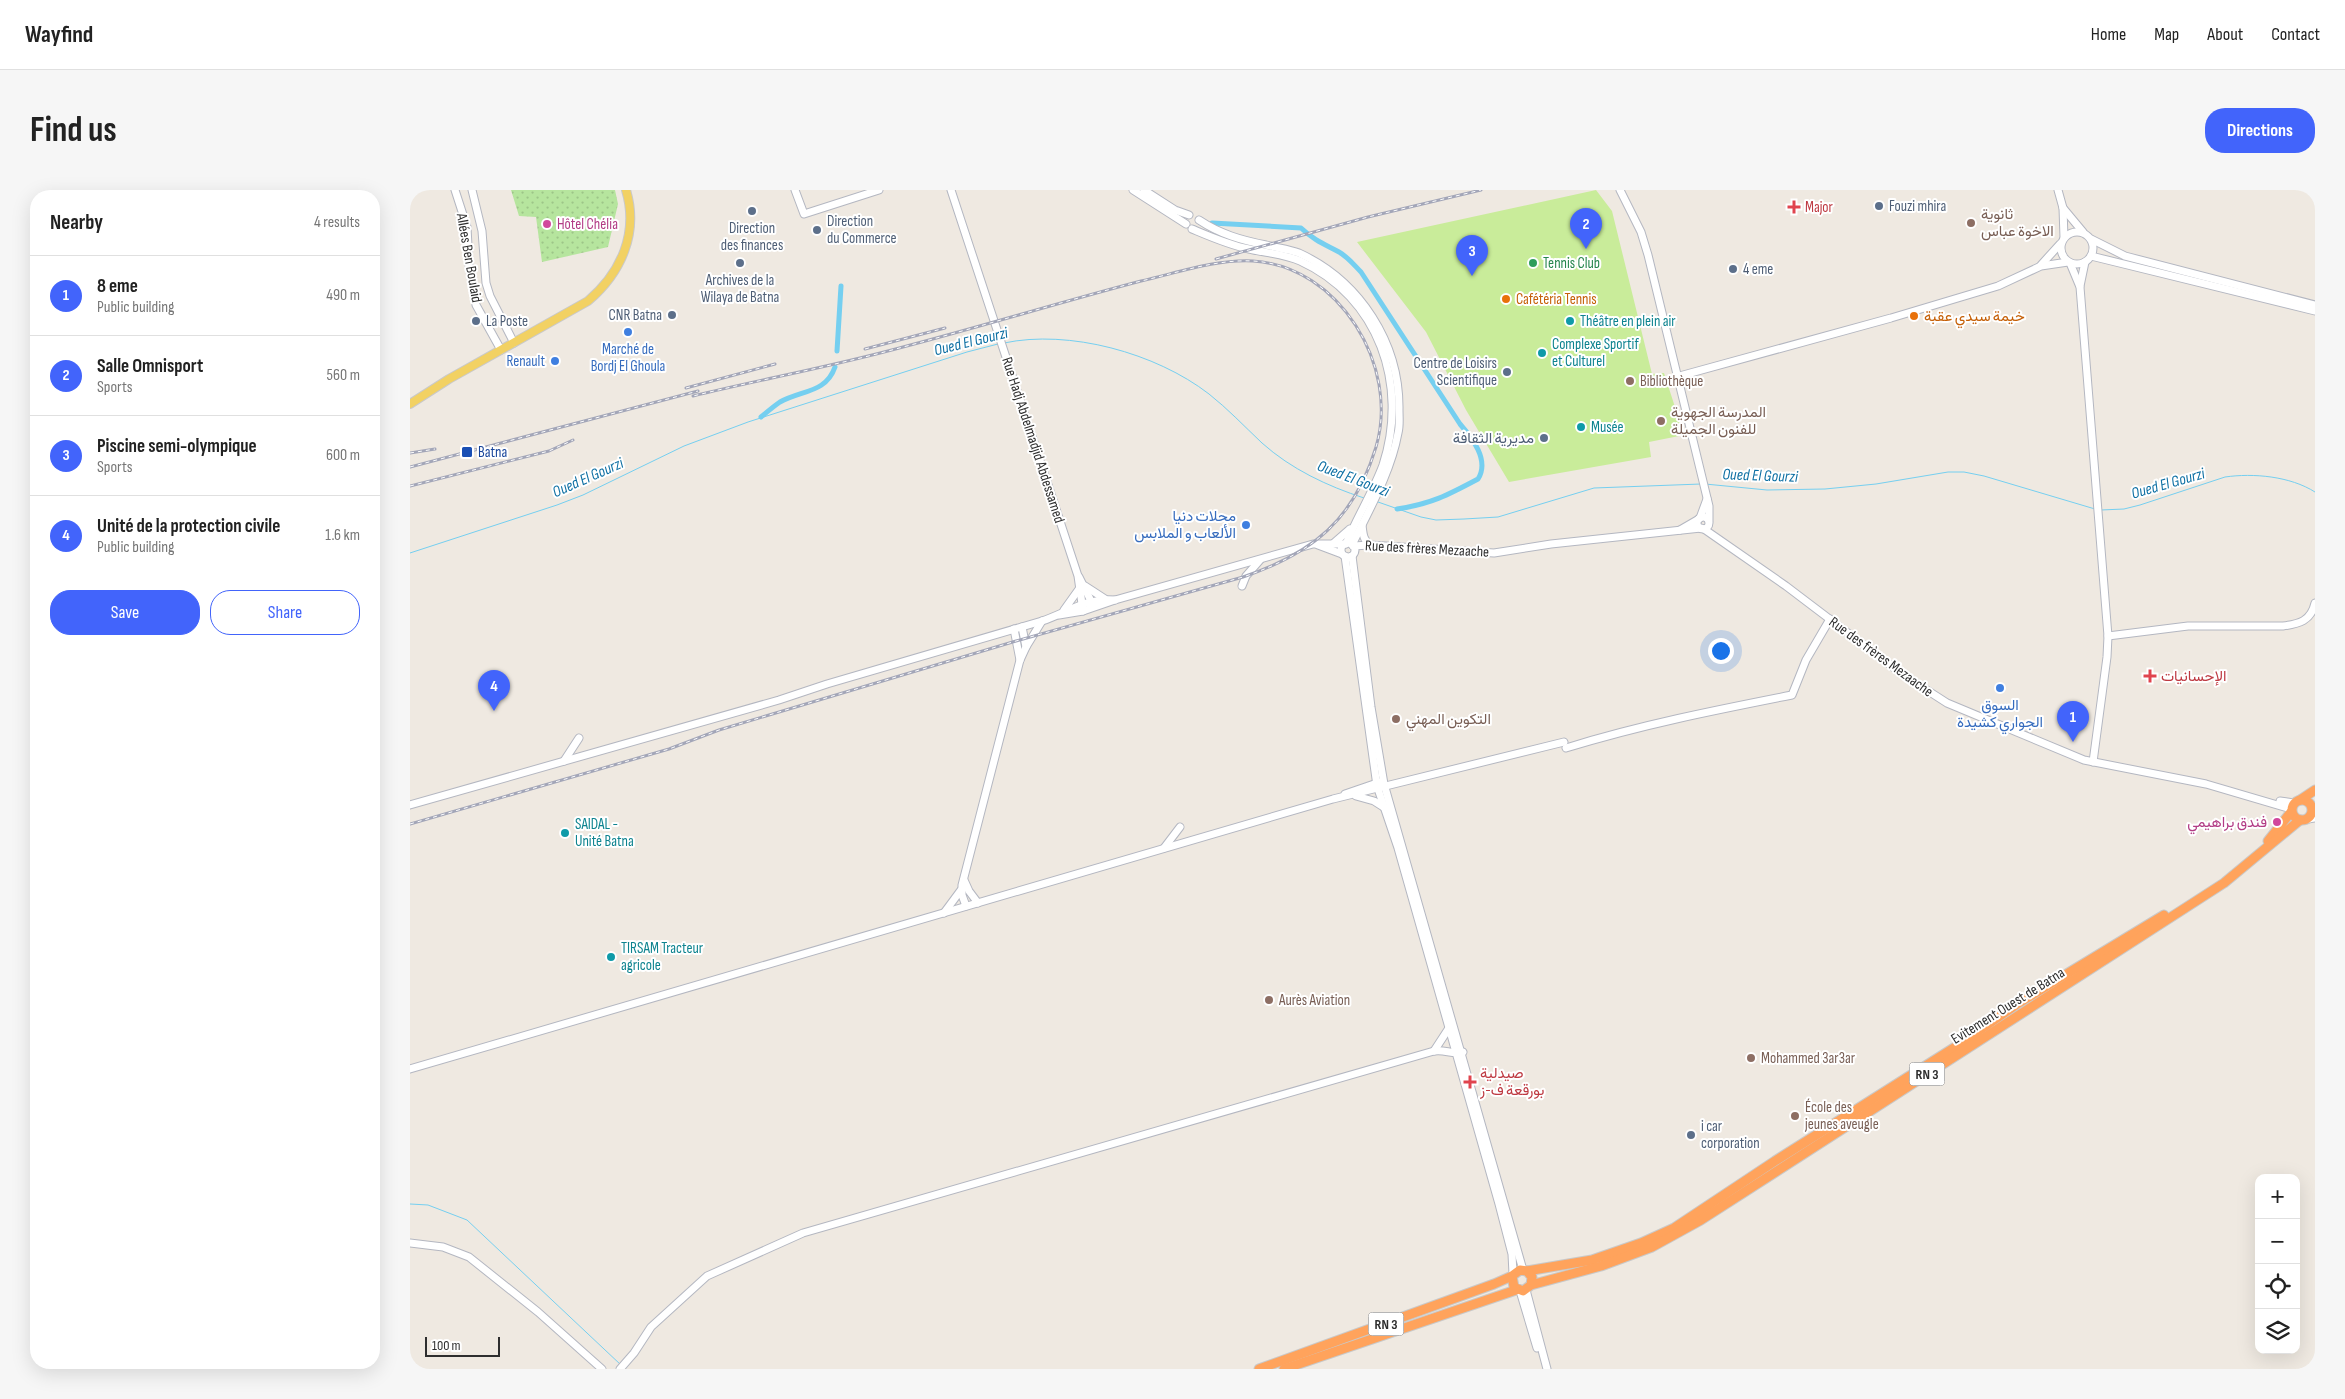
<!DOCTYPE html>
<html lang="en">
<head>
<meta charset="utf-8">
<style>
  body { margin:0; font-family:"Sofia Sans Condensed",Vazirmatn,sans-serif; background:#f6f6f6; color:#222 }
  .controls { position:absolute; right:15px; bottom:15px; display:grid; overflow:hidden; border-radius:10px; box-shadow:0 5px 20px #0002 }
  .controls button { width:45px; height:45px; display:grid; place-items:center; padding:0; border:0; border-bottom:1px solid #e0e0e0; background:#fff; color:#222; font:25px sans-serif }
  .scale { position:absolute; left:15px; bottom:12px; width:75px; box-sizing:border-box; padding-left:5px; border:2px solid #2e2e2e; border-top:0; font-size:14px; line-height:18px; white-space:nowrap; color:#2e2e2e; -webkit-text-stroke:4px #fff; paint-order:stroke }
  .you { position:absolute; left:1310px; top:460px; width:18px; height:18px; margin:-12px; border:4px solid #fff; border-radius:50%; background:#1a73e8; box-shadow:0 0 0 8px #1a73e833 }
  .badge { display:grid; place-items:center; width:32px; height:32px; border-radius:50%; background:#4264fb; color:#fff; font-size:16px; font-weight:700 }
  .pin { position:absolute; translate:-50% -41px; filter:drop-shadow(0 1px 2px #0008) }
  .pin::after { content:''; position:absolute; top:26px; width:18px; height:15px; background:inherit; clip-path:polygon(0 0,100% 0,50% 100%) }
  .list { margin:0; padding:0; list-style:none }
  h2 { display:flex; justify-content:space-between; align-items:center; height:65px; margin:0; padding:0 20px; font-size:21px }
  h2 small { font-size:16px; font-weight:400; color:#767676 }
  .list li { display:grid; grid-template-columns:32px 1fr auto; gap:15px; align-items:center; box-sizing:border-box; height:80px; padding:0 20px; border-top:1px solid #e0e0e0 }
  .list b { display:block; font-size:19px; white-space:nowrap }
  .list p { margin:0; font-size:16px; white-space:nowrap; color:#767676 }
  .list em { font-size:16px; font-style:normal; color:#767676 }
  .actions { display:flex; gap:10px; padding:15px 20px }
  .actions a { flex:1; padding:11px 0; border:1px solid #4264fb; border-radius:20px; text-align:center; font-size:18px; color:#4264fb }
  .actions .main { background:#4264fb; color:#fff }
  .icon { flex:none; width:28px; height:28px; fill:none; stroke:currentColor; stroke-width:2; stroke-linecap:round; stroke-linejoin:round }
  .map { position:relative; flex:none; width:1905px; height:1179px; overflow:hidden; border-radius:20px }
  header { display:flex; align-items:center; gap:30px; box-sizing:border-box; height:70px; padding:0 25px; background:#fff; border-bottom:1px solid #e0e0e0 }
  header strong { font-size:24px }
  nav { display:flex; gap:28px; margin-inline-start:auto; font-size:18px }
  .intro { display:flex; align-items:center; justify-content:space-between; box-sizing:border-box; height:120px; padding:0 30px }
  h1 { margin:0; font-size:35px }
  .button { padding:12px 22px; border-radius:20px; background:#4264fb; color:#fff; font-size:18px; font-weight:700 }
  main { display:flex; gap:30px; padding:0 30px }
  aside { flex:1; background:#fff; border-radius:20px; box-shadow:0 5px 20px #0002 }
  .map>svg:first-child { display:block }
  .park { fill:url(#park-dots) }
  .pitch { fill:#c9ec9a }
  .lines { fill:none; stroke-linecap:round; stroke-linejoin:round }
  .stream { stroke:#75cff0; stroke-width:1 }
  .canal { stroke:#75cff0; stroke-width:5 }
  .secondary-casing { stroke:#b4b7c1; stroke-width:9 }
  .primary-casing { stroke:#c9c9c9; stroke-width:10 }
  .highway-casing { stroke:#c9c9c9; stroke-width:11 }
  .secondary { stroke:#fff; stroke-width:7 }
  .primary { stroke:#f2d163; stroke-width:8 }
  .highway { stroke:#ffa35c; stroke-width:9 }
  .rail-casing { stroke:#a3a6b8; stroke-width:3 }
  .rail { stroke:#fff; stroke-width:1; stroke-dasharray:4; stroke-linecap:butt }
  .service-dot { fill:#5c6f8a; stroke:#fff; stroke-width:2 }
  .health-dot { fill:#e0444e; stroke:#fff; stroke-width:2 }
  .education-dot { fill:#8d6e63; stroke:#fff; stroke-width:2 }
  .hotel-dot { fill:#d1479c; stroke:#fff; stroke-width:2 }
  .leisure-dot { fill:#2e9e5b; stroke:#fff; stroke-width:2 }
  .food-dot { fill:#e8710a; stroke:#fff; stroke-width:2 }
  .culture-dot { fill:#0f9aa8; stroke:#fff; stroke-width:2 }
  .shop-dot { fill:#3f7fe0; stroke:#fff; stroke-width:2 }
  .transit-dot { fill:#1a4fb4; stroke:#fff; stroke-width:2 }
  .labels { text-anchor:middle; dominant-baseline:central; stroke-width:4; stroke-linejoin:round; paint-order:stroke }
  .shield { fill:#fff; stroke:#6d6d6d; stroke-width:1 }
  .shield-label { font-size:14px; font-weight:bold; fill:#2e2e2e }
  .service-label { font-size:15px; fill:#4e5e75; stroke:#fff; text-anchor:start }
  .health-label { font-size:15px; fill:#be3a42; stroke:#fff; text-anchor:start }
  .education-label { font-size:15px; fill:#785e54; stroke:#fff; text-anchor:start }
  .hotel-label { font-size:15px; fill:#b23c85; stroke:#fff; text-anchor:start }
  .street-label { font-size:15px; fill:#2e2e2e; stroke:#fff }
  .leisure-label { font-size:15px; fill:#27864d; stroke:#fff; text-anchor:start }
  .food-label { font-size:15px; fill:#c56008; stroke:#fff; text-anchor:start }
  .culture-label { font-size:15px; fill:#0d838f; stroke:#fff; text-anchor:start }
  .shop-label { font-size:15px; fill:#366cbe; stroke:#fff }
  .transit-label { font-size:15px; fill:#164399; stroke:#fff; text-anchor:start }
  .water-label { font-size:16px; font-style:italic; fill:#0d6fa3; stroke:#fff }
</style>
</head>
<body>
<header>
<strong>Wayfind</strong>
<nav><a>Home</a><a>Map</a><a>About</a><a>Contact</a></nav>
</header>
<div class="intro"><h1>Find us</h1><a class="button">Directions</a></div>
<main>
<aside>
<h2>Nearby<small>4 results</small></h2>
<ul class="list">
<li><span class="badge">1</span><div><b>8 eme</b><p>Public building</p></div><em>490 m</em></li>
<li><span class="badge">2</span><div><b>Salle Omnisport</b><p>Sports</p></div><em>560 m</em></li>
<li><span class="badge">3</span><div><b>Piscine semi-olympique</b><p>Sports</p></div><em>600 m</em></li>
<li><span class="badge">4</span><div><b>Unité de la protection civile</b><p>Public building</p></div><em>1.6 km</em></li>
</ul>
<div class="actions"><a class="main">Save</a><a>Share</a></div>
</aside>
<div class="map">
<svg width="1905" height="1179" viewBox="0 0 1905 1179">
  <defs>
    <pattern id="park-dots" width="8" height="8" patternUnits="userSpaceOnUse" patternTransform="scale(1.25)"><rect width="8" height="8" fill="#b6e59e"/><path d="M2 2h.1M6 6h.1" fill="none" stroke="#9dc588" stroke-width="1.8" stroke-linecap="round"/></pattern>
  </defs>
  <rect width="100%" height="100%" fill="#efe9e1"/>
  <!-- park -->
  <polygon class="park" points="101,0 205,0 208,14 198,57 132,72 126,27 109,26"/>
  <!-- pitch -->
  <polygon class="pitch" points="1186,0 1202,21 1242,184 1254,183 1274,245 1239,252 1241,267 1099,292 1056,220 1016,142 947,52"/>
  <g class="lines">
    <!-- stream -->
    <g class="stream">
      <path d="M594,153C659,139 746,163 799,204C818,219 834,236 852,253C881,279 917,296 954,308"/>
      <polyline points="1295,294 1357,300 1415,299 1466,294 1538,282 1554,282 1574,286 1685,319"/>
      <polyline points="968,312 1011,327 1026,330 1054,329 1088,327 1184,298 1291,294"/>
      <path d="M1691,320L1714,319L1730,315L1815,287C1843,283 1880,286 1905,302"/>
      <polyline points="0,363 147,315 173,305 274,256 338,232 557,162 588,154"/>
      <polyline points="0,1014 18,1015 57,1030 211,1175"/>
    </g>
    <!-- canal -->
    <g class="canal">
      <path d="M802,33L891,38C905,51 914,54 929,62C938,67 944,75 951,82L1050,234C1062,248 1080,270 1068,289C1038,305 1021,314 987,319"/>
      <polyline points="427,161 431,96"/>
      <path d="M351,227C357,222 364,216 370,212C392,200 416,203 425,177"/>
    </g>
    <!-- secondary casing -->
    <g class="secondary-casing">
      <g id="secondary">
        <polyline points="45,0 57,37 59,75 66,115 91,160"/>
        <polyline points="62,0 72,41 76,93 80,106 104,153"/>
        <polyline points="385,0 394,24 469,0"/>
        <polyline points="541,0 668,386 673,421"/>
        <polyline points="723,0 776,34"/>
        <polyline points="734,0 765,20 779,25"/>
        <polyline points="1210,0 1231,42 1238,65 1299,316 1299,331"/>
        <polyline points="1648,0 1653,18 1654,48"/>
        <polyline points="1653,18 1673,42"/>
        <path d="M789,30C810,44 831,50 856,55C867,58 878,59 889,63C950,91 990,153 989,220C989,228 990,236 988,243C981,282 959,320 942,355"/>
        <path d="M782,39C801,47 819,55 839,59C856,63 874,64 890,71C969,107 999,195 973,275C963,302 947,327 936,354"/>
        <circle cx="1667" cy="58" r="16"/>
        <polyline points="1681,49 1715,66 1905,115"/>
        <polyline points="1681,66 1905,121"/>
        <polyline points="1660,73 1670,97 1698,446 1697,467 1683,572"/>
        <polyline points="1631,75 1650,54"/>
        <polyline points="1670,96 1675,72"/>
        <polyline points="1266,187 1481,128 1588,96 1631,76 1658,72"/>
        <circle cx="1293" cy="333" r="6"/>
        <polyline points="1290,328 1297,309"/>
        <path d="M952,335C953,343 953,350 960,355"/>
        <polyline points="1294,339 1376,396 1492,484 1537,513 1674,570 1796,594 1881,619"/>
        <polyline points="1270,340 1289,329"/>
        <polyline points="924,353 940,339"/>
        <circle cx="938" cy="360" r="7"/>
        <polyline points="908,355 932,364"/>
        <polyline points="943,356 960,355 1084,363 1141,354 1291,338"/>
        <polyline points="935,366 967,596 988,658 1089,1014 1102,1064 1103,1084"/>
        <polyline points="942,366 961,517 974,594 1113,1080"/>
        <polyline points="669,387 683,415"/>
        <polyline points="675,396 695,409"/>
        <polyline points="832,396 836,386 850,370"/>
        <polyline points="654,420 669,399"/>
        <polyline points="649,425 673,421 705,410 903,354 935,354"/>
        <polyline points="604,439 610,470"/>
        <path d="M1698,446L1778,436H1873C1889,434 1901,431 1905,413"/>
        <polyline points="616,457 632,431"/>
        <path d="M1156,558C1230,535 1306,520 1382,505L1396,470L1420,429"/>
        <polyline points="154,571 169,548"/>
        <polyline points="935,604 970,592"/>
        <polyline points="946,606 964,611 975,618"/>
        <polyline points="1870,611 1884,613"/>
        <path d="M0,615L369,510L417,494L632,431C656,423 678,407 705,410"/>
        <polyline points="1902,619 1905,619"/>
        <polyline points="1898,629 1905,628"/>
        <polyline points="754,658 770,637"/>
        <polyline points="554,690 559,701 568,713"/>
        <polyline points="556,716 552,705 552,695 610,470 616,457 612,437"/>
        <polyline points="534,723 551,700"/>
        <polyline points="1024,861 1039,838"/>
        <polyline points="0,879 923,609 1154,552"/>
        <polyline points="0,1053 33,1057 59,1067 128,1122 192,1179"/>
        <polyline points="1116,1100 1137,1179"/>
        <polyline points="1110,1101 1127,1158"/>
        <path d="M210,1179L224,1163L241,1137L297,1086L393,1043L1024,861C1035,859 1042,865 1053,862"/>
      </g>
    </g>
    <!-- primary casing -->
    <g class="primary-casing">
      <path id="primary" d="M0,214L39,189L178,111C211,83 229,43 216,0"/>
    </g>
    <!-- highway casing -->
    <g class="highway-casing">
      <g id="highway">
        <circle cx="1892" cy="620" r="10"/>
        <polyline points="1890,610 1905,600"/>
        <polyline points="1858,651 1881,622"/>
        <polyline points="1117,1081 1182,1070 1231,1053 1264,1038 1365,971 1547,856 1607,814 1754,725"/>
        <polyline points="1121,1095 1122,1087 1117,1081 1110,1080 1102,1086 1104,1097 1113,1101 1121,1095 1191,1076 1242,1057 1291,1030 1814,693 1890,630"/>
        <polyline points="849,1179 1084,1094 1102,1086"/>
        <polyline points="874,1179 1106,1100"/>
      </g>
    </g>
    <!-- secondary -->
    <use href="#secondary" class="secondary"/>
    <!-- primary -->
    <use href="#primary" class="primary"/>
    <!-- highway -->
    <use href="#highway" class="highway"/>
    <!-- rail casing -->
    <g class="rail-casing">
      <g id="rail">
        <polyline points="806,69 958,27 1071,0"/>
        <polyline points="455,159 535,138"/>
        <polyline points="276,198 365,174"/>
        <polyline points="0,263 25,259"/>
        <polyline points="0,277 288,201"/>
        <polyline points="0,296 139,261 163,250"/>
        <path d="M0,634L259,559L309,540L606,451L833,387C903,363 944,330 966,257C990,176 929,76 843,71C806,69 767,83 731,91C651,112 573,136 493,157C424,176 353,189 283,206"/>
      </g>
    </g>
    <!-- rail -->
    <use href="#rail" class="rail"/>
  </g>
  <!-- markers -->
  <g class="service-dot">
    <circle cx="1469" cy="16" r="5"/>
    <circle cx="342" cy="21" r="5"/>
    <circle cx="407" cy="40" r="5"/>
    <circle cx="330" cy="73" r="5"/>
    <circle cx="1323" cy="79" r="5"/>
    <circle cx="262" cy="125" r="5"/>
    <circle cx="66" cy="131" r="5"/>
    <circle cx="1097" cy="182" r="5"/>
    <circle cx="1134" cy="248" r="5"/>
    <circle cx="1281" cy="945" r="5"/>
  </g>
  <g class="health-dot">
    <path d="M1381.5 9.5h5v5h5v5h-5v5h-5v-5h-5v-5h5z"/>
    <path d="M1737.5 478.5h5v5h5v5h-5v5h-5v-5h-5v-5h5z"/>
    <path d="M1057.5 884.5h5v5h5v5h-5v5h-5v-5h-5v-5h5z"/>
  </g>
  <g class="education-dot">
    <circle cx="1561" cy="33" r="5"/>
    <circle cx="1220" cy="191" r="5"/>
    <circle cx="1251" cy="231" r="5"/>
    <circle cx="986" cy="529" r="5"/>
    <circle cx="859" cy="810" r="5"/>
    <circle cx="1341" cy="868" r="5"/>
    <circle cx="1385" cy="926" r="5"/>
  </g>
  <g class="hotel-dot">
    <circle cx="137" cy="34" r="5"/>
    <circle cx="1867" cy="632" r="5"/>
  </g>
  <circle class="leisure-dot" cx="1123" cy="73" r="5"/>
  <g class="food-dot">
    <circle cx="1096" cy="109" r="5"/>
    <circle cx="1504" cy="126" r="5"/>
  </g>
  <g class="culture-dot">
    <circle cx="1160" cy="131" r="5"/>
    <circle cx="1132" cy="163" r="5"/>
    <circle cx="1171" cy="237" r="5"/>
    <circle cx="155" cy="643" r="5"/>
    <circle cx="201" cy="767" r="5"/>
  </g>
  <g class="shop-dot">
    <circle cx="218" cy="142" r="5"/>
    <circle cx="145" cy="171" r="5"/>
    <circle cx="836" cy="335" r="5"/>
    <circle cx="1590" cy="498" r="5"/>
  </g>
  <rect class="transit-dot" x="51" y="256" width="12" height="12" rx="2.5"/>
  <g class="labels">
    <!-- shield labels -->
    <g class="shield">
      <rect x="1499.5" y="872.5" width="35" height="23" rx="4"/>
      <rect x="958.5" y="1122.5" width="35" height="23" rx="4"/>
    </g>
    <g class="shield-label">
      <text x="1517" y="884">RN 3</text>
      <text x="976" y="1134">RN 3</text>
    </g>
    <!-- service labels -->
    <g class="service-label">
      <text x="1479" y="16">Fouzi mhira</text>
      <text x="417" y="31">Direction<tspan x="417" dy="17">du Commerce</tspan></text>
      <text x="342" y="38" text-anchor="middle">Direction<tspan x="342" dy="17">des finances</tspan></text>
      <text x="1333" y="79">4 eme</text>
      <text x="330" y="90" text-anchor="middle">Archives de la<tspan x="330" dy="17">Wilaya de Batna</tspan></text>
      <text x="252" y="125" text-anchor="end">CNR Batna</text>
      <text x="76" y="131">La Poste</text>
      <text x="1087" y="173" text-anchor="end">Centre de Loisirs<tspan x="1087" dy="17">Scientifique</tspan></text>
      <text x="1124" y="248" text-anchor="end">مديرية الثقافة</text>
      <text x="1291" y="936">i car<tspan x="1291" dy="17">corporation</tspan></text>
    </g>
    <!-- health labels -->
    <g class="health-label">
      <text x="1395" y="17">Major</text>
      <text x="1751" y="486">الإحسانيات</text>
      <text x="1070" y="883">صيدلية<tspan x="1070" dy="17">بورقعة ف-ز</tspan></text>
    </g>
    <!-- education labels -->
    <g class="education-label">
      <text x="1571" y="24">ثانوية<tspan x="1571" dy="17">الاخوة عباس</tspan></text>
      <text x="1230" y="191">Bibliothèque</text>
      <text x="1261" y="222">المدرسة الجهوية<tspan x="1261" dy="17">للفنون الجميلة</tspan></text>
      <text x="996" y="529">التكوين المهني</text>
      <text x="869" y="810">Aurès Aviation</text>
      <text x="1351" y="868">Mohammed 3ar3ar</text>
      <text x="1395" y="917">École des<tspan x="1395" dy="17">jeunes aveugle</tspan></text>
    </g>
    <!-- hotel labels -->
    <g class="hotel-label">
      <text x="147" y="34">Hôtel Chélia</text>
      <text x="1857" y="632" text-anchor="end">فندق براهيمي</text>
    </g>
    <!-- street labels -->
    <g class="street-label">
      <text transform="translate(59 68) rotate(80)">Allées Ben Boulaid</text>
      <text transform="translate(623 250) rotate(72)">Rue Hadj Abdelmadjid Abdessamed</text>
      <text transform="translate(1017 359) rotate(3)">Rue des frères Mezaache</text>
      <text transform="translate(1471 467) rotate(36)">Rue des frères Mezaache</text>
      <text transform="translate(1598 816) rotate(-32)">Evitement Ouest de Batna</text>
    </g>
    <!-- leisure labels -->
    <g class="leisure-label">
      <text x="1133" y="73">Tennis Club</text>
    </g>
    <!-- food labels -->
    <g class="food-label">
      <text x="1106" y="109">Cafétéria Tennis</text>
      <text x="1514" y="126">خيمة سيدي عقبة</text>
    </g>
    <!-- culture labels -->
    <g class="culture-label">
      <text x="1170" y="131">Théâtre en plein air</text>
      <text x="1142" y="154">Complexe Sportif<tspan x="1142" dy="17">et Culturel</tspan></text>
      <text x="1181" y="237">Musée</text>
      <text x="165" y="634">SAIDAL -<tspan x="165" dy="17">Unité Batna</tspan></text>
      <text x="211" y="758">TIRSAM Tracteur<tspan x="211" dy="17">agricole</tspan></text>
    </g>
    <!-- shop labels -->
    <g class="shop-label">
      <text x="218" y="159">Marché de<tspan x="218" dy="17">Bordj El Ghoula</tspan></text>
      <text x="135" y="171" text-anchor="end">Renault</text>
      <text x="826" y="326" text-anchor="end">محلات دنيا<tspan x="826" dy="17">الألعاب و الملابس</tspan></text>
      <text x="1590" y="515">السوق<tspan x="1590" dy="17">الجواري كشيدة</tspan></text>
    </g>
    <!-- transit labels -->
    <g class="transit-label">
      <text x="68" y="262">Batna</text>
    </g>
    <!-- water labels -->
    <g class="water-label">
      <text transform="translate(561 152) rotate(-14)">Oued El Gourzi</text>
      <text transform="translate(1350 286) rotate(2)">Oued El Gourzi</text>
      <text transform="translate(178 288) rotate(-24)">Oued El Gourzi</text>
      <text transform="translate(943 289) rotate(21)">Oued El Gourzi</text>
      <text transform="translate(1758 294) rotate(-16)">Oued El Gourzi</text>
    </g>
  </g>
</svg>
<div class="controls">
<button>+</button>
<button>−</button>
<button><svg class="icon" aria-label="locate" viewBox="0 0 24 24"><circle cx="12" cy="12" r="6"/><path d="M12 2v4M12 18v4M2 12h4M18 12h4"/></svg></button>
<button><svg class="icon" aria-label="layers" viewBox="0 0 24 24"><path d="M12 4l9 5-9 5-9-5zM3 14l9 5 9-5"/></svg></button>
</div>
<div class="scale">100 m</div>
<div class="you"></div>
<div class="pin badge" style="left:1663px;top:552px">1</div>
<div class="pin badge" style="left:1176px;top:59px">2</div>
<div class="pin badge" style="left:1062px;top:86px">3</div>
<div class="pin badge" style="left:84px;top:521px">4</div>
</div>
</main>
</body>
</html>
